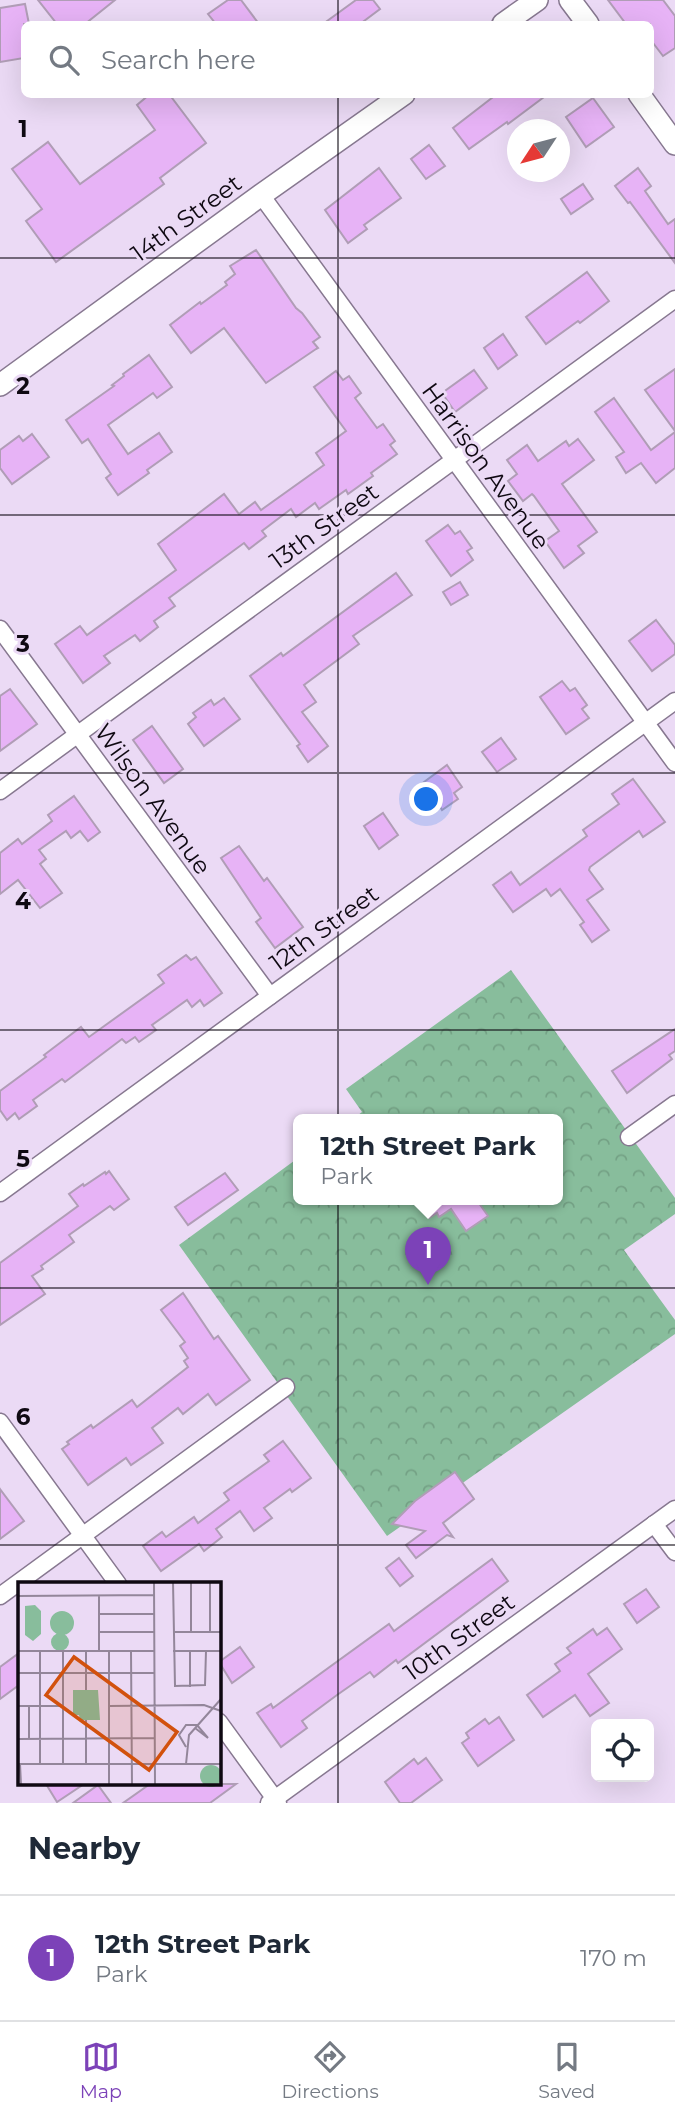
<!DOCTYPE html>
<html lang="en">
<head>
<meta charset="utf-8">
<style>
  body { margin:0; font-family:Montserrat,sans-serif; background:#f2f2f3; color:#1f2937 }
  .controls { position:absolute; right:21px; bottom:21px; display:grid; overflow:hidden; border-radius:10px; box-shadow:0 7px 28px #0002 }
  .controls button { width:63px; height:63px; display:grid; place-items:center; padding:0; border:0; border-bottom:2px solid #e0e1e3; background:#fff; color:#1f2937; font:35px sans-serif }
  .compass { position:absolute; left:507px; top:119px; width:63px; height:63px; border-radius:50%; background:#fff; box-shadow:0 7px 28px #0002; rotate:234deg }
  .you { position:absolute; left:427px; top:800px; width:24px; height:24px; margin:-18px; border:5px solid #fff; border-radius:50%; background:#1a73e8; box-shadow:0 0 0 10px #1a73e833 }
  .badge { display:grid; place-items:center; width:46px; height:46px; border-radius:50%; background:#7c42b8; color:#fff; font-size:23px; font-weight:700 }
  .pin { position:absolute; translate:-50% -58px; filter:drop-shadow(0 2px 4px #0008) }
  .pin::after { content:''; position:absolute; top:37px; width:24px; height:21px; background:inherit; clip-path:polygon(0 0,100% 0,50% 100%) }
  .popup { position:absolute; left:293px; top:1114px; width:270px; height:91px; box-sizing:border-box; display:grid; place-content:center; border-radius:10px; background:#fff; filter:drop-shadow(0 2px 5px #0005); font-size:23px; white-space:nowrap; color:#747a83 }
  .popup b { font-size:26px; color:#1f2937 }
  .popup::after { content:''; position:absolute; left:50%; top:100%; margin-left:-14px; border:14px solid transparent; border-top-color:#fff }
  .list { margin:0; padding:0; list-style:none }
  h2 { display:flex; justify-content:space-between; align-items:center; height:91px; margin:0; padding:0 28px; font-size:30px }
  h2 small { font-size:23px; font-weight:400; color:#747a83 }
  .list li { display:grid; grid-template-columns:46px 1fr auto; gap:21px; align-items:center; box-sizing:border-box; height:126px; padding:0 28px; border-top:2px solid #e0e1e3 }
  .list b { display:block; font-size:26px; white-space:nowrap }
  .list p { margin:0; font-size:23px; white-space:nowrap; color:#747a83 }
  .list em { font-size:23px; font-style:normal; color:#747a83 }
  .icon { flex:none; width:38px; height:38px; fill:none; stroke:currentColor; stroke-width:2; stroke-linecap:round; stroke-linejoin:round }
  .map { position:relative; flex:none; width:675px; height:1803px; overflow:hidden }
  .search { position:absolute; background:#fff; box-shadow:0 7px 28px #0002; left:21px; right:21px; top:21px; height:77px; display:flex; align-items:center; gap:18px; box-sizing:border-box; padding:0 24px; border-radius:10px; color:#747a83; font-size:26px }
  .sheet { height:217px; background:#fff }
  nav { display:flex; justify-content:space-around; align-items:center; box-sizing:border-box; height:98px; border-top:2px solid #e0e1e3; background:#fff; font-size:19px; color:#747a83 }
  nav a { display:grid; justify-items:center; gap:4px }
  nav .on { color:#7c42b8 }
  .map>svg:first-child { display:block }
  .park { fill:url(#park-crowns) }
  .building { fill:#e7b3f6; stroke:#b09db6; stroke-width:2 }
  .lines { fill:none; stroke-linecap:round; stroke-linejoin:round }
  .street-casing { stroke:#877890; stroke-width:19 }
  .secondary-casing { stroke:#877890; stroke-width:24 }
  .street { stroke:#fff; stroke-width:16 }
  .secondary { stroke:#fff; stroke-width:21 }
  .grid { fill:none; stroke:#0f0912; stroke-width:2; stroke-opacity:0.55 }
  .labels { text-anchor:middle; dominant-baseline:central; stroke-width:6; stroke-linejoin:round; paint-order:stroke }
  .street-label { font-size:24px; fill:#0f0912; stroke:#ebdaf5 }
  .inset-road { fill:none; stroke:#93869a; stroke-width:2 }
  .view { fill:#d2510d; fill-opacity:0.15; stroke:#d2510d; stroke-width:3.5 }
  .inset-edge { fill:none; stroke:#0f0912; stroke-width:3.5 }
  .grid-label { font-size:23px; text-anchor:middle; font-weight:bold; fill:#0f0912; stroke:#ebdaf5; stroke-width:6; stroke-linejoin:round; paint-order:stroke }
</style>
</head>
<body>
<div class="map">
<svg width="675" height="1803" viewBox="0 0 675 1803">
  <defs>
    <pattern id="park-crowns" width="20" height="18" patternUnits="userSpaceOnUse" patternTransform="scale(1.75)"><rect width="20" height="18" fill="#88bd9c"/><path d="M2 6a3 3 0 1 1 6 0M12 15a3 3 0 1 1 6 0" fill="none" stroke="#74a185"/></pattern>
  </defs>
  <rect width="100%" height="100%" fill="#ebdaf5"/>
  <!-- park -->
  <polygon class="park" points="511,970 675,1198 675,1214 624,1250 675,1320 675,1334 387,1536 179,1245 298,1158 298,1199 558,1199 558,1119 353,1119 362,1112 346,1089"/>
  <!-- building -->
  <g class="building">
    <polygon points="38,0 115,0 85,24 57,24"/>
    <polygon points="228,0 241,0 259,24 216,24 208,14"/>
    <polygon points="356,0 373,0 380,9 360,24 323,24"/>
    <polygon points="608,0 663,0 675,16 675,48 663,56 650,39 650,24 626,24"/>
    <polygon points="25,4 29,24 24,24 24,58 0,62 0,8"/>
    <polygon points="150,94 169,94 206,143 160,178 164,184 56,262 26,221 42,209 12,169 48,142 80,184 155,130 137,105"/>
    <polygon points="497,94 548,94 508,124 507,122 469,149 453,128"/>
    <polygon points="593,98 614,127 586,147 566,117"/>
    <polygon points="429,145 445,166 426,179 411,159"/>
    <polygon points="379,168 401,198 364,225 367,229 348,243 325,210"/>
    <polygon points="638,168 651,186 645,191 668,224 675,219 675,263 630,202 628,203 615,186"/>
    <polygon points="583,184 593,199 571,214 561,199"/>
    <polygon points="256,250 296,308 302,313 320,337 313,342 318,348 316,349 266,383 224,328 191,353 170,325 200,302 201,304 227,285 225,282 235,274 230,266"/>
    <polygon points="587,272 609,301 580,323 578,321 546,344 526,317"/>
    <polygon points="503,334 517,355 498,369 484,348"/>
    <polygon points="149,355 172,387 157,398 153,393 108,425 128,454 159,433 172,452 147,470 149,473 118,495 106,478 111,474 88,439 82,443 66,420 114,386 112,385 124,376 123,374"/>
    <polygon points="675,369 675,431 645,390"/>
    <polygon points="474,370 487,388 455,412 442,393"/>
    <polygon points="336,371 343,380 349,376 361,393 355,398 377,428 383,424 395,441 390,445 397,454 371,473 373,476 348,494 346,490 319,509 315,503 296,517 291,509 262,531 266,536 249,549 244,543 169,598 175,606 154,621 158,627 140,641 135,635 104,656 110,663 83,683 55,644 80,626 87,635 176,570 158,544 224,494 239,514 255,502 261,510 324,465 316,453 346,431 314,387"/>
    <polygon points="614,398 651,450 675,432 675,468 656,483 641,463 626,473 616,457 624,452 595,412"/>
    <polygon points="32,434 49,457 12,484 0,468 0,450 19,436 23,441"/>
    <polygon points="578,439 594,460 562,484 597,532 578,546 584,553 564,568 545,541 559,531 534,496 532,494 523,501 508,481 517,474 507,460 527,445 538,461 566,441 569,446"/>
    <polygon points="448,525 455,534 460,531 472,548 467,551 473,560 451,576 426,541"/>
    <polygon points="396,573 412,595 353,636 359,644 304,685 316,702 302,712 328,746 308,762 297,746 300,744 250,676 281,653 283,656"/>
    <polygon points="460,582 468,595 451,605 443,592"/>
    <polygon points="656,620 675,645 675,654 652,671 629,641"/>
    <polygon points="562,681 570,691 575,688 587,705 582,709 589,718 566,734 540,697"/>
    <polygon points="10,689 37,724 0,751 0,696"/>
    <polygon points="224,698 240,719 204,746 188,724 196,717 193,713 211,700 214,705"/>
    <polygon points="152,726 183,769 164,783 133,740"/>
    <polygon points="501,738 516,759 497,772 482,752"/>
    <polygon points="447,765 462,787 454,793 458,799 442,810 439,805 428,813 412,791"/>
    <polygon points="633,779 665,822 643,837 639,831 590,867 589,870 603,889 587,900 609,930 592,942 580,925 584,922 560,889 551,896 546,889 513,912 493,885 511,872 520,885 587,836 583,830 619,804 612,794"/>
    <polygon points="74,796 100,832 88,841 80,831 71,838 66,831 39,850 46,859 40,864 62,893 40,908 18,880 0,894 0,853 18,839 22,844 52,821 48,815"/>
    <polygon points="383,813 398,835 379,849 364,826"/>
    <polygon points="239,846 264,881 267,878 303,927 275,948 256,922 261,918 221,858"/>
    <polygon points="186,955 191,960 196,957 222,993 204,1006 200,1000 192,1007 187,1000 152,1025 156,1030 139,1042 135,1037 126,1043 122,1039 65,1082 62,1079 33,1100 37,1106 19,1119 15,1113 7,1120 0,1110 0,1091 46,1057 44,1055 81,1027 89,1037 164,983 158,975"/>
    <polygon points="675,1029 675,1051 669,1055 672,1059 627,1093 612,1071"/>
    <polygon points="109,1171 129,1199 114,1210 110,1206 69,1235 74,1242 41,1266 43,1269 32,1276 45,1294 0,1325 0,1263 78,1206 69,1194 83,1184 84,1186 105,1172 106,1174"/>
    <polygon points="225,1173 238,1190 188,1225 175,1207"/>
    <polygon points="416,1199 476,1199 488,1216 466,1231 451,1209 439,1217 437,1213 429,1218"/>
    <polygon points="183,1293 214,1339 218,1336 250,1380 216,1405 208,1394 183,1414 178,1408 152,1428 163,1443 131,1465 126,1458 88,1485 62,1449 69,1444 67,1442 91,1425 93,1428 132,1400 137,1407 188,1367 184,1361 188,1358 180,1346 185,1342 161,1310"/>
    <polygon points="283,1441 311,1478 292,1492 290,1489 264,1508 272,1518 254,1531 240,1511 216,1529 222,1537 204,1551 199,1544 161,1571 143,1546 162,1532 166,1537 194,1517 198,1523 229,1500 224,1493 269,1461 264,1455"/>
    <polygon points="455,1472 474,1499 443,1523 453,1537 447,1535 416,1558 406,1545 425,1531 392,1524 415,1501"/>
    <polygon points="0,1489 24,1521 0,1539"/>
    <polygon points="399,1558 413,1576 400,1586 386,1568"/>
    <polygon points="492,1559 508,1581 398,1663 396,1660 374,1677 370,1672 337,1695 302,1721 307,1728 281,1747 257,1713 271,1704 273,1708 389,1624 394,1631"/>
    <polygon points="646,1589 659,1607 637,1623 624,1604"/>
    <polygon points="607,1628 622,1649 588,1674 609,1703 590,1716 575,1695 543,1717 527,1695 560,1671 555,1664 571,1653 567,1648 593,1629 597,1635"/>
    <polygon points="240,1647 254,1667 232,1683 219,1662"/>
    <polygon points="19,1653 19,1685 0,1699 0,1667"/>
    <polygon points="499,1717 514,1740 478,1766 462,1743 469,1738 466,1733 485,1719 489,1724"/>
    <polygon points="426,1758 442,1780 411,1803 400,1803 385,1782 414,1759 418,1764"/>
    <polygon points="46,1784 84,1784 57,1802"/>
    <polygon points="150,1784 236,1784 210,1803 123,1803"/>
    <polygon points="98,1785 111,1803 73,1803"/>
  </g>
  <g class="lines">
    <!-- street casing -->
    <g class="street-casing">
      <g id="street">
        <polyline points="261,195 675,763"/>
        <polyline points="0,629 270,996"/>
        <polyline points="0,791 675,299"/>
        <polyline points="629,1137 675,1104"/>
        <polyline points="0,1193 675,701"/>
        <polyline points="0,1422 118,1584"/>
        <polyline points="654,1524 675,1552"/>
        <polyline points="0,1596 286,1387"/>
        <polyline points="219,1722 278,1803"/>
        <polyline points="269,1803 675,1509"/>
      </g>
    </g>
    <!-- secondary casing -->
    <g class="secondary-casing">
      <g id="secondary">
        <polyline points="570,0 588,24"/>
        <polyline points="503,24 537,0"/>
        <polyline points="639,94 675,144"/>
        <polyline points="0,385 261,195 404,94"/>
      </g>
    </g>
    <!-- street -->
    <use href="#street" class="street"/>
    <!-- secondary -->
    <use href="#secondary" class="secondary"/>
  </g>
  <!-- grid -->
  <path class="grid" d="M338,0V24M338,94V1803M0,258H675M0,515H675M0,773H675M0,1030H675M0,1288H675M0,1545H675"/>
  <g class="labels">
    <!-- street labels -->
    <g class="street-label">
      <text transform="translate(186 218) rotate(-36)">14th Street</text>
      <text transform="translate(486 466) rotate(54)">Harrison Avenue</text>
      <text transform="translate(324 526) rotate(-36)">13th Street</text>
      <text transform="translate(153 799) rotate(54)">Wilson Avenue</text>
      <text transform="translate(324 928) rotate(-36)">12th Street</text>
      <text transform="translate(459 1637) rotate(-36)">10th Street</text>
    </g>
  </g>
  <!-- overview -->
  <g transform="translate(18 1582)">
    <rect width="203" height="203" fill="#ebdaf5"/>
    <path d="M182 194a11 11 0 1 1 22 0a11 11 0 1 1-22 0Z" fill="#88bd9c"/>
    <path d="M55,108H80L82,138H62L61,133H55Z" fill="#88bd9c"/>
    <path d="M17,23L23,29V52L15,59L7,53V24ZM32 41a12 12 0 1 1 24 0a12 12 0 1 1-24 0ZM33 60a9 9 0 1 1 18 0a9 9 0 1 1-18 0Z" fill="#88bd9c"/>
    <path class="inset-road" d="M136,0L137,203M155,0L157,104L187,103L188,69M173,0V50M0,14L136,13M81,32H136M81,50H136M155,50H203M192,50V0M0,69H137M22,69V182M45,69V182M68,69V108M81,69V13M91,69V203M113,69L114,203M155,69H203M172,69V105M0,91H137M0,124H45M11,124V157M91,124L186,123L203,129M0,157L137,156M168,165L161,153L168,143H179L190,156L177,146M0,182H203M2,182L3,203M68,182V138M168,182L171,153L203,117"/>
    <path class="view" d="M56,75L159,150L131,188L28,113Z"/>
    <rect width="203" height="203" class="inset-edge"/>
  </g>
  <g class="grid-label">
    <text x="23" y="137">1</text>
    <text x="23" y="394">2</text>
    <text x="23" y="652">3</text>
    <text x="23" y="909">4</text>
    <text x="23" y="1167">5</text>
    <text x="23" y="1425">6</text>
  </g>
</svg>
<div class="controls">
<button><svg class="icon" aria-label="locate" viewBox="0 0 24 24"><circle cx="12" cy="12" r="6"/><path d="M12 2v4M12 18v4M2 12h4M18 12h4"/></svg></button>
</div>
<svg class="compass" viewBox="-18 -18 36 36"><path d="M0-13l5 13h-10z" fill="#e53935"/><path d="M0 13l5-13h-10z" fill="#747a83"/></svg>
<div class="you"></div>
<div class="pin badge" style="left:428px;top:1285px">1</div>
<div class="popup"><b>12th Street Park</b>Park</div>
<div class="search"><svg class="icon" aria-label="search" viewBox="0 0 24 24"><circle cx="10" cy="10" r="6"/><path d="M15 15l6 6"/></svg>Search here</div>
</div>
<section class="sheet">
<h2>Nearby<small></small></h2>
<ul class="list">
<li><span class="badge">1</span><div><b>12th Street Park</b><p>Park</p></div><em>170 m</em></li>
</ul>
</section>
<nav>
<a class="on"><svg class="icon" aria-label="map" viewBox="0 0 24 24"><path d="M3 6l6-2 6 2 6-2v14l-6 2-6-2-6 2zM9 4v14M15 6v14"/></svg>Map</a>
<a><svg class="icon" aria-label="directions" viewBox="0 0 24 24"><path d="M12 3l9 9-9 9-9-9zM9 14v-3h6M13 9l2 2-2 2"/></svg>Directions</a>
<a><svg class="icon" aria-label="saved" viewBox="0 0 24 24"><path d="M7 4h10v16l-5-4-5 4z"/></svg>Saved</a>
</nav>
</body>
</html>
